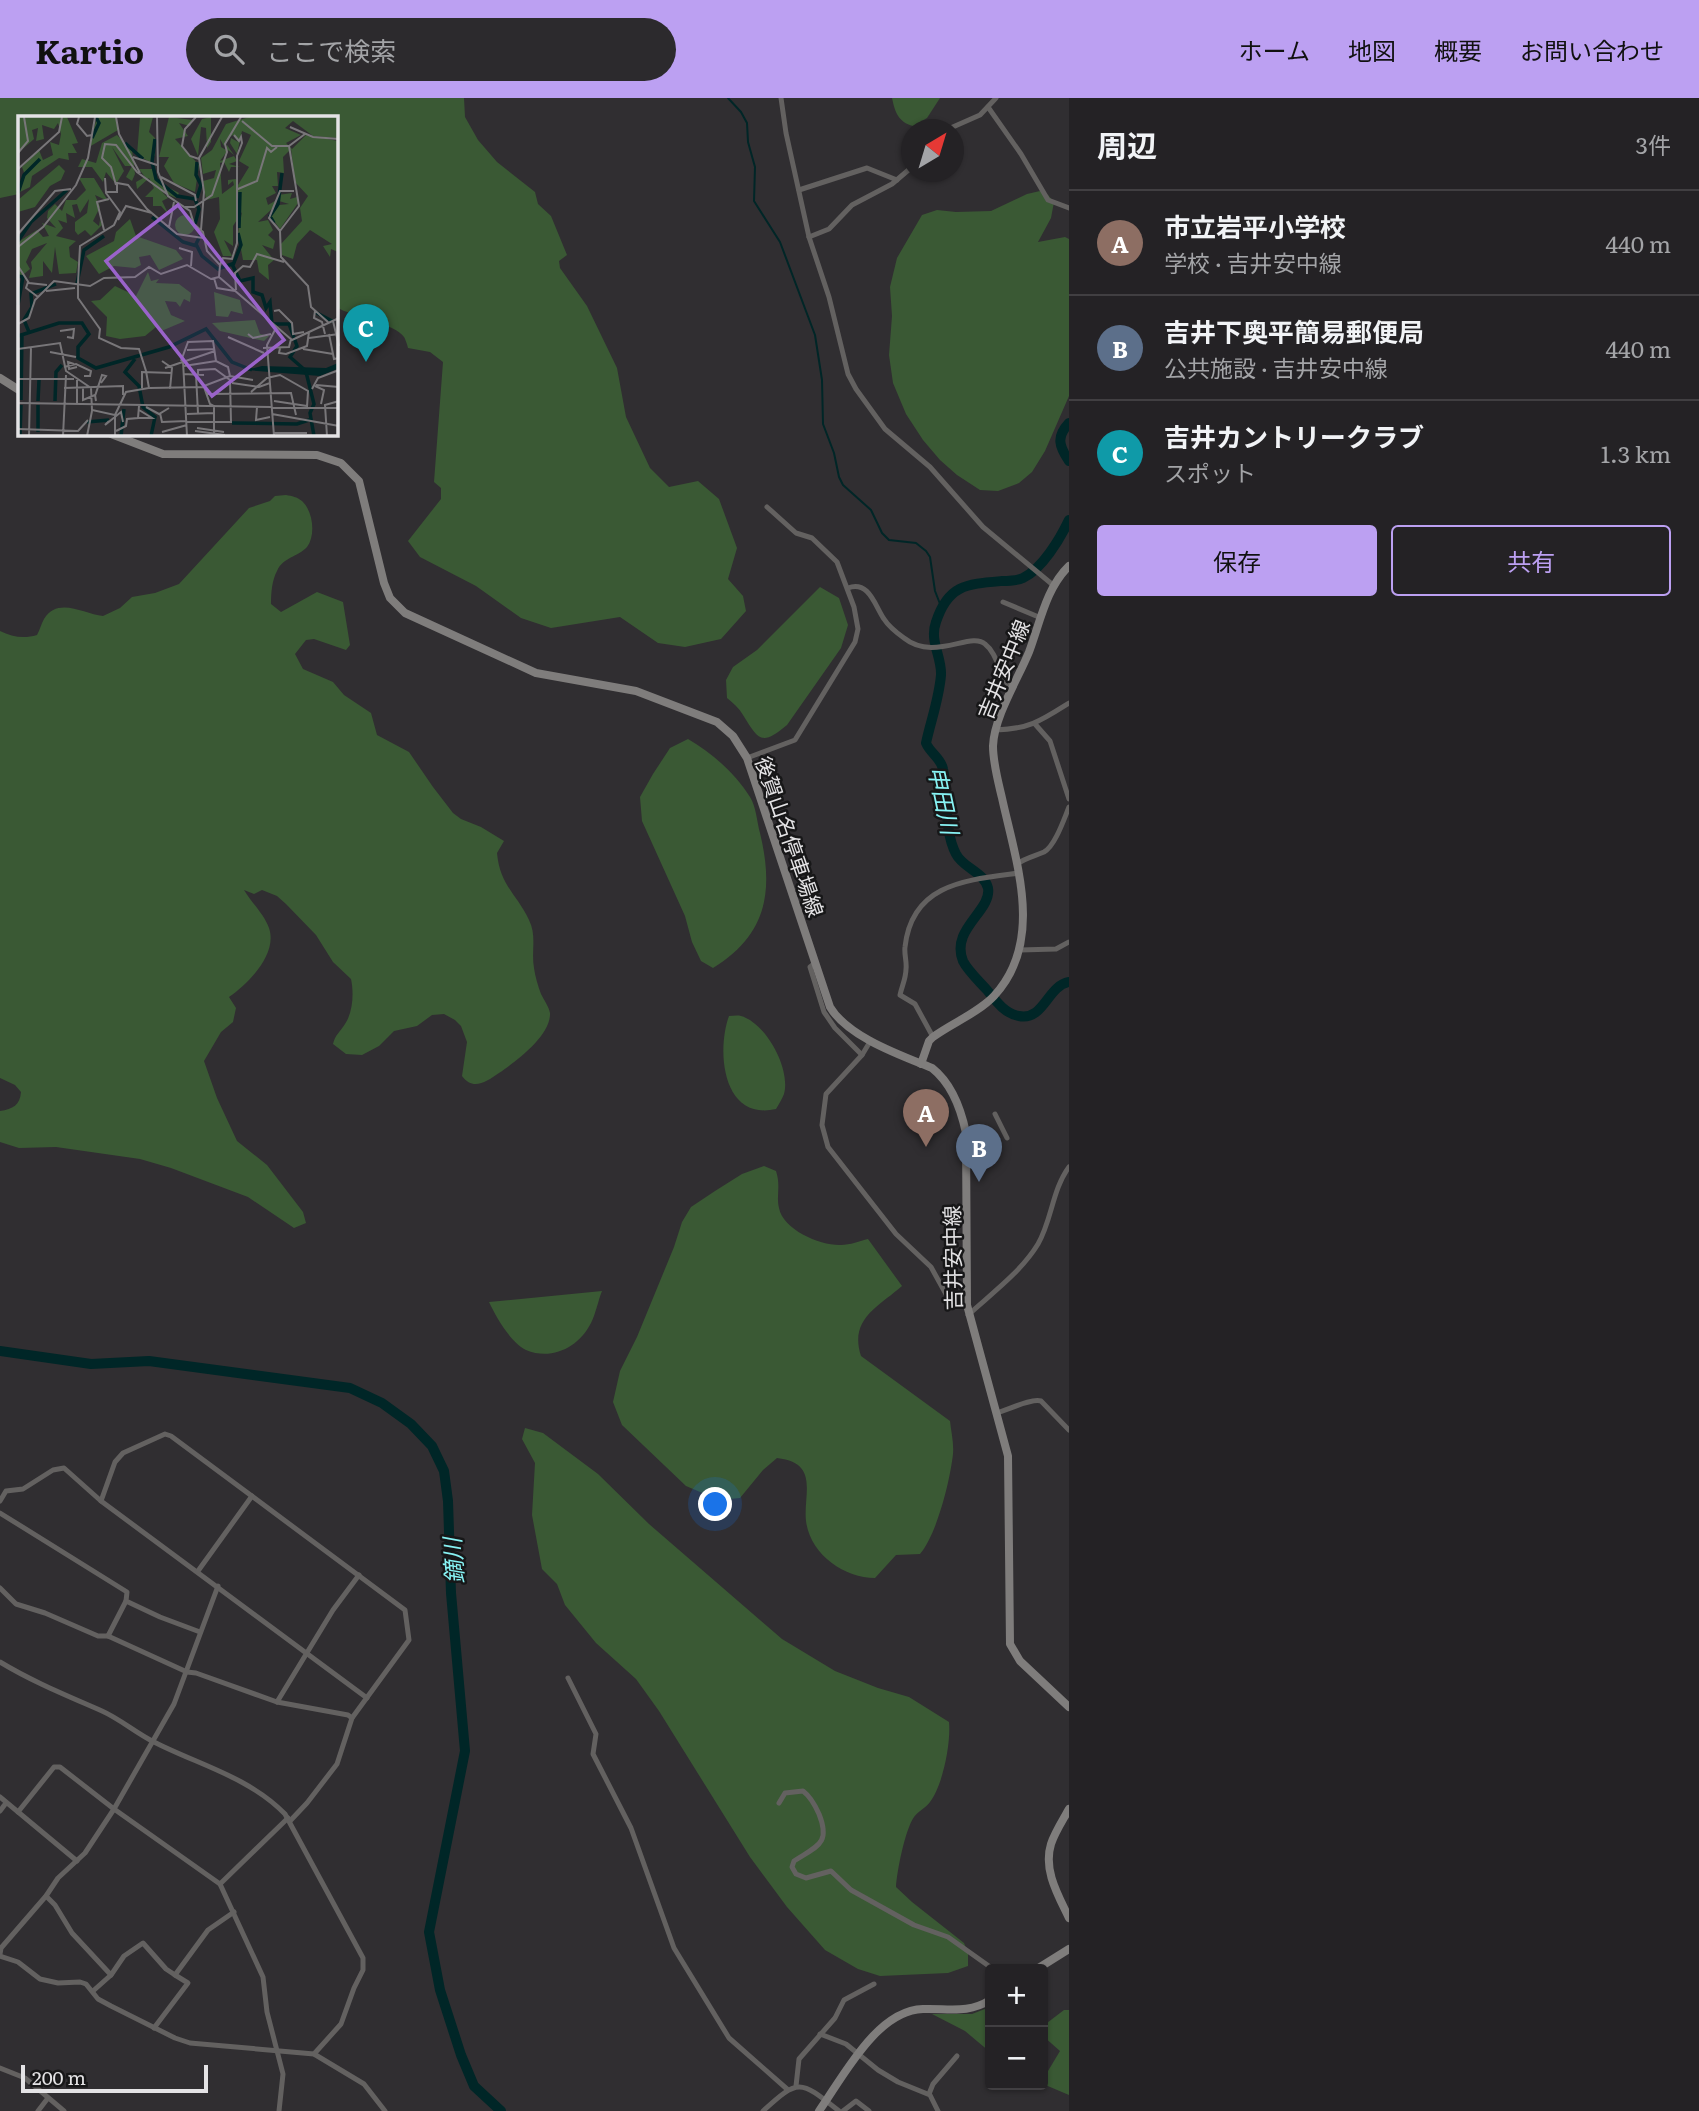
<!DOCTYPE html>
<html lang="ja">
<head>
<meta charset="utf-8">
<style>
  body { margin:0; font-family:Literata,"Noto Sans JP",serif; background:#2c2a2d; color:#f1f3f6 }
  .controls { position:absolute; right:21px; bottom:21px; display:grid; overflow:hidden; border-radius:7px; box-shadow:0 2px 5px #0004 }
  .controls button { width:63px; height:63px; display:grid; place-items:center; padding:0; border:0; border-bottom:2px solid #413f42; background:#242225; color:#f1f3f6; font:35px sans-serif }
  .compass { position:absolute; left:901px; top:21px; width:63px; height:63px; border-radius:50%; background:#242225; box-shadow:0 2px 5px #0004; rotate:38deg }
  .scale { position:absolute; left:21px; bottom:18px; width:187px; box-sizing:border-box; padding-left:7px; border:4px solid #e4e3e5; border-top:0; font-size:19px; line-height:24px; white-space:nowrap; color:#e4e3e5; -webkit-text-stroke:5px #171718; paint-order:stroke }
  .you { position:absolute; left:716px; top:1407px; width:24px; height:24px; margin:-18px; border:5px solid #fff; border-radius:50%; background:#1a73e8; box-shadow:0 0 0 10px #1a73e833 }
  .badge { display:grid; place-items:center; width:46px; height:46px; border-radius:50%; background:#bca0f2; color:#fff; font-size:23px; font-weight:700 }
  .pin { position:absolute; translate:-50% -58px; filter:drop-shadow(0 2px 4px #0008) }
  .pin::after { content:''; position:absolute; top:37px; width:24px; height:21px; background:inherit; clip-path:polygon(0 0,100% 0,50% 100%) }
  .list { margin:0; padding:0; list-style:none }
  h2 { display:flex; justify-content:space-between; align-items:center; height:91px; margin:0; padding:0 28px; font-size:30px }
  h2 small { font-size:23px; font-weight:400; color:#a3a4a7 }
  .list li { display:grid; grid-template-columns:46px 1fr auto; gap:21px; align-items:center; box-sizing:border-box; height:105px; padding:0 28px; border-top:2px solid #413f42 }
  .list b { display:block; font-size:26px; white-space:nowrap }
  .list p { margin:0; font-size:23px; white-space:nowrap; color:#a3a4a7 }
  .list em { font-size:23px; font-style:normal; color:#a3a4a7 }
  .actions { display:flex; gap:14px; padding:21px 28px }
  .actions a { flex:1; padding:16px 0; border:2px solid #bca0f2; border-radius:7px; text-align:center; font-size:24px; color:#bca0f2 }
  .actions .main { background:#bca0f2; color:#111 }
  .icon { flex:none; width:38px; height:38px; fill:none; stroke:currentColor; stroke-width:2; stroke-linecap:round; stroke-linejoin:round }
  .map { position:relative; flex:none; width:1069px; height:2013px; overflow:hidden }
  header { display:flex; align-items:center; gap:42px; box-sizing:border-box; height:98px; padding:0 35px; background:#bca0f2; color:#111 }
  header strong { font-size:33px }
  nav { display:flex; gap:38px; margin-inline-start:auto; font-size:24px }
  .search { width:490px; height:63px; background:#2c2a2d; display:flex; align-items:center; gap:18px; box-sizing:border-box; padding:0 24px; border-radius:38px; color:#a3a4a7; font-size:26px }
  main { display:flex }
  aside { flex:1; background:#242225 }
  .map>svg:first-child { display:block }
  .green { fill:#3a5934 }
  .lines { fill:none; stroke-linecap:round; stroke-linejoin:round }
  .stream { stroke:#002627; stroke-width:2 }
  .river { stroke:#002627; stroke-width:10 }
  .street { stroke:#636160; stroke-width:5 }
  .secondary { stroke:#7f7d7c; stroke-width:8 }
  .labels { text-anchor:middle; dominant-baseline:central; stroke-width:5; stroke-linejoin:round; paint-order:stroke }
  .street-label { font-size:21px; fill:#e4e3e5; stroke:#171718 }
  .water-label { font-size:23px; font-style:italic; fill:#87f3f4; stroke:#171718 }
  .inset-river { fill:none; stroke:#002627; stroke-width:3.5 }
  .inset-road { fill:none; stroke:#787679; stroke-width:2 }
  .view { fill:#9a63ca; fill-opacity:0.15; stroke:#9a63ca; stroke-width:3.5 }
  .inset-edge { fill:none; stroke:#e4e3e5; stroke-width:3.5 }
</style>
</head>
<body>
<header>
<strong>Kartio</strong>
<div class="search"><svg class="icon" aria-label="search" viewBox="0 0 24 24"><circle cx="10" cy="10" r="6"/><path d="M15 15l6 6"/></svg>ここで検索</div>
<nav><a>ホーム</a><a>地図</a><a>概要</a><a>お問い合わせ</a></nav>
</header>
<main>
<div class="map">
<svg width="1069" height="2013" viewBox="0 0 1069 2013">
  <rect width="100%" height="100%" fill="#302e31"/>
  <!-- green -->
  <g class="green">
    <path d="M0,0H464L465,19L478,42L497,64L535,94L538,106L551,118L567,157L559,163L560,170L587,208L617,270L626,319L650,370L669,389L698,383L719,401L737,450L728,481L743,498L746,513L721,541L685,549L658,545L620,519L551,530L521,520L476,488L420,459L408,443L441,401V390L434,384L443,264L430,254L408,250C408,249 405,240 404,239C396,226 353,219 336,209V19H19V96L0,100Z"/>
    <path d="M892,0H940L927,20L913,28C898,24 895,14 892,0Z"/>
    <polygon points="1040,93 1048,97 1054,104 1051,120 1038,144 1065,139 1069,141 1069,298 1045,353 1032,374 1019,385 998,393 980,392 957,377 940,362 923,342 906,316 893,285 889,257 892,218 890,189 897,160 922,117 937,112 956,114 991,113 1027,96"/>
    <path d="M286,397C292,398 297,399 302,403C313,413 316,437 307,449C298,459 283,459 277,473C272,482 271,495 271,506L281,514L317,494L343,504L350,547L346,552L314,541L306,542L295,556L303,571L333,584L344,597L371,615L377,637L409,654L433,689L453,715L461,721L481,729L504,743L497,755C500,788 517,796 529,822C537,838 531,853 534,870C535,878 538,888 541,896C544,902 549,909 550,915C551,938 515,964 499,975C486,984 473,993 462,978L467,944L461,928L455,922L444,916L432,917L417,928L394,933L379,948L362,957L346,956L333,946C335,937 340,934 345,926C353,914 354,895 351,881L333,864L316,837L286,806L277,798L262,792L254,796L244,792C251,804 264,816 269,830C278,856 248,886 229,899L236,910L233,924L221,934L204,963L217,1000L237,1043L267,1067L303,1114L306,1125L294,1130L248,1099L171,1070L140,1061L56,1049L19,1050L0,1044V1013C13,1011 20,1007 21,994L15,987L0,980V533C12,539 24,541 37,537C40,532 41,526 44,521C58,498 84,516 103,518L120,510L132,499L155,495L179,486L249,410L270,403L275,398Z"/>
    <path d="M820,489L839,500L848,527L841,550L787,627C761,649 758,641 743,617C739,610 733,605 727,600L726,582L733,569L757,552Z"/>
    <path d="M688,641C712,655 735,675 750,699C756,708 757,724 760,735C774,793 767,837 713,870L701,863L692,844L685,818L642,723L640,699L653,676L670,650Z"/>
    <path d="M729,918C733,918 737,917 741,918C766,925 791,971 784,996C782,1001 779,1006 776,1011C723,1023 716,954 729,918Z"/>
    <path d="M764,1068L776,1073C781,1088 776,1098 779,1110C783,1132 821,1148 841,1147C850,1147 860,1143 868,1141L902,1188C878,1209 849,1221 861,1258L950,1323C951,1333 954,1345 953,1356C950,1383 937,1436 920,1456L896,1457L875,1480C844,1480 810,1456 806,1423C803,1396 820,1365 777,1360L763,1372L740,1400L719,1402L686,1388L622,1327L613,1304L620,1273L637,1239L674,1149L682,1124L691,1109L715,1093L742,1076Z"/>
    <path d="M602,1193C598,1203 596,1215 591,1225C579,1249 552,1263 526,1252C511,1245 496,1219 489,1204Z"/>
    <path d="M525,1330L543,1335L598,1376L649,1426L782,1541L835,1573L878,1590L909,1599L949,1624C951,1645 943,1687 930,1704C926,1710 918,1713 914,1719C905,1732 897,1773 896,1789L912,1804L964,1845L968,1855V1868L948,1875L880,1878L858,1871L825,1852L787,1809L750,1759L659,1613L636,1581L596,1545L565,1507L557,1486L542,1471L532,1417L535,1365L522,1341Z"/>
    <polygon points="990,1909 990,1954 965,1933 932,1916 972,1916"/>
    <polygon points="1064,1912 1069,1912 1069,1997 1043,1986 1043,1972 1048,1973 1060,1953 1043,1938 1043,1928"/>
  </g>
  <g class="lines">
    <!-- stream -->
    <polyline class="stream" points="728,0 741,14 747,25 748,44 755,69 754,103 780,144 815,237 822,282 823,326 834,355 839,379 843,387 871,412 882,435 889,442 916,445 926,453 930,459 935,493 942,511"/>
    <!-- river -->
    <g class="river">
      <path d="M1069,325C1056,339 1059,348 1069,363"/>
      <path d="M1069,422C1060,441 1042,471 1023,480C1017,483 1009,483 1002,483C966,486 948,487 936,524C929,543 942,559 941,577C939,601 931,622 926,645C930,655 941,660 943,671C949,698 943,731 956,756C963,770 984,774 988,790C992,813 950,831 963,863C968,873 979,883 987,892C995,902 1005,916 1019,918C1044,923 1047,888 1069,884"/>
      <polyline points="0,1253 91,1266 149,1263 350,1290 382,1305 411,1326 432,1348 444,1373 448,1403 451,1495 465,1653 429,1834 440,1892 461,1957 474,1988 501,2013"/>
    </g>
    <!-- street -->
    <g class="street">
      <polyline points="781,0 786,35 809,139 829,199 848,276 856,291 885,331 930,369 983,429 1053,487"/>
      <polyline points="988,9 1021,56 1048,102 1069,110"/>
      <polyline points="946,32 980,17 996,0"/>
      <polyline points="799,92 867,70 897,82"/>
      <polyline points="809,139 829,131 852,107 892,86 912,69"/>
      <path d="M848,490C869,482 875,508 884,521C889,529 897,535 904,540C934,564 971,533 985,546C998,556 999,578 1012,592"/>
      <polyline points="1003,504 1041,520"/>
      <polyline points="1035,626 1050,643 1069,701"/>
      <path d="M996,632C1030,631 1042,622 1069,605"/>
      <polyline points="747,660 795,642 855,544 858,531 854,509 837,464 812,440 796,435 767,409"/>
      <path d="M1017,766C1025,760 1035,758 1044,754C1055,748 1064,721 1069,709"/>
      <polyline points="1020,852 1056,851 1069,844"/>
      <polyline points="815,865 810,869 824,914 835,930 862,957"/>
      <path d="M933,939L915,906L900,897C902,888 906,880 906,871C907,864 904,856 905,849C912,785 967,782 1019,775"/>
      <polyline points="871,942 862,957 826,996 822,1027 828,1049 896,1136 931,1169 947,1198 953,1203 967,1207"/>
      <polyline points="995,1016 1007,1040"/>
      <path d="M968,1217C991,1196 1021,1174 1038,1146C1052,1122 1052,1092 1069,1069"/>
      <path d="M996,1315C1008,1312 1031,1300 1041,1303L1069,1332"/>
      <polyline points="0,1403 6,1393 23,1391 53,1372 64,1370 101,1403 367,1600"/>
      <polyline points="101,1403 115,1364 123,1355 165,1336 171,1338 405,1512 409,1542 352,1620 337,1666 307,1705 290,1723"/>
      <polyline points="0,1415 127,1494 126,1503 160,1519 200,1534"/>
      <polyline points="198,1473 252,1398"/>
      <polyline points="0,1490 16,1506 45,1515 98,1538 108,1538 187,1574 196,1575 277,1604 348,1617 352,1620"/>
      <polyline points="108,1538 126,1503"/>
      <path d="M0,1564C33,1584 68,1598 102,1613C120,1621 136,1635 154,1644C199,1667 249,1679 285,1716L363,1860V1872L354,1890L341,1926L314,1956"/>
      <polyline points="568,1580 596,1636 593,1656 631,1730 674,1850 729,1940 787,1991"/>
      <polyline points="277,1604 333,1512 359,1477"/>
      <polyline points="0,1699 77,1763"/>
      <path d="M779,1705L785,1695L803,1693C811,1699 815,1707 819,1716C831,1746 817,1748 794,1763L792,1769L796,1776L806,1780L831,1773L851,1792L914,1827L948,1839L993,1871"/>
      <polyline points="0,1713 6,1705"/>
      <polyline points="18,1714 54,1669 60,1669 114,1711 220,1786 263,1879 267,1914 283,1976 279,2013"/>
      <polyline points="220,1786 288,1720"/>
      <polyline points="46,1798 55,1807 72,1835 111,1877 93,1893"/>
      <polyline points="0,1856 1,1850 46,1798 58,1780 85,1755 114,1711 174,1606 218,1488"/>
      <polyline points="0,1858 18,1864 40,1881 58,1885 80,1884 86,1886 98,1901 111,1908 175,1940 190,1945 314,1956 364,1986 385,2013"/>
      <polyline points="111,1877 124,1858 143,1845 166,1871 175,1877 208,1832 234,1814"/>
      <polyline points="154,1930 188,1885 175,1877"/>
      <polyline points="820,1936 846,1946 878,1972 898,1984 930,1997 938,2013"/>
      <polyline points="0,1970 25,1980 64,2013"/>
      <polyline points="796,1988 799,1961 835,1920 844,1902 874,1886"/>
      <polyline points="929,1996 933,1986 957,1958"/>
      <polyline points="38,2013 48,2000"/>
      <path d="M763,2013C799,1980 800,1982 839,2013"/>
      <polyline points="843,2013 856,2003 869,2013"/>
    </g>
    <!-- secondary -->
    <g class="secondary">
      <polyline points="0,280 19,292"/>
      <path d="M111,336L163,356L317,357L341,365L359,383L384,485L390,500L405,515L536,575L636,593L717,624L733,638L747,660L830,909C848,939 900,957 932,970C951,985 961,1011 966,1035L967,1207L1008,1358L1010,1546L1020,1563L1069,1609"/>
      <path d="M921,966L929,943L933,939C952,925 978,915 994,898C1045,843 1016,764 1002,700C998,683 993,665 993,648C994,619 1018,581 1029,554C1040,525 1046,490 1069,468"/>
      <path d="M1069,1711C1063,1722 1055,1734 1051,1746C1043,1772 1058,1797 1069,1820"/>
      <polyline points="1037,1871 1069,1851"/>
      <path d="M819,2013C843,1979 877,1912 923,1911C948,1910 968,1916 990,1902"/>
    </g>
  </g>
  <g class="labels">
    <!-- street labels -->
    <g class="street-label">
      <text transform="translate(1002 571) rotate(-68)">吉井安中線</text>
      <text transform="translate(791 738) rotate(71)">後賀山名停車場線</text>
      <text transform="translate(951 1160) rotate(-91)">吉井安中線</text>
    </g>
    <!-- water labels -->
    <g class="water-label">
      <text transform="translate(945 702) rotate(78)">申田川</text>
      <text transform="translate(452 1463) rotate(-94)">鏑川</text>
    </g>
  </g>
  <!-- overview -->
  <g transform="translate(18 18)">
    <rect width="320" height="320" fill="#302e31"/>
    <path d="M0,1H49L60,27L54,28L59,37H50L51,44L41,42L14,60L12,71L0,77L7,59L4,51L21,34L25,44L35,39L32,26L41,29L43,18L40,7L36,13L24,9L26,23L18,25L20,12L14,14L16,23L0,37ZM79,1L98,2L100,14L71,31ZM122,1H135L131,16L137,22V39L132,46L119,39ZM151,1L175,4L172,10L161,7L170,20L157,23L181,49L177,76L156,67L146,50L151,41H141ZM193,1V26L189,32L188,12L183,11L180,40L173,23L184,3ZM231,1H320V22L295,20L275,5L267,12L283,19L268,27L274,33L288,19L320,25V136L313,133L312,141L305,130L314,128L292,114L279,128L275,143L264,139L263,128L284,105L282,92L290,80L277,66L273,33L265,41L266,57L259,56L260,70H254L258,77L248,82L250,89L257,85L256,91L240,106L250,104L255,114L250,119L257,125L255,133L244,129L256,144L250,149L251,164L241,156L239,144H225L220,117L224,96L215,110V130L206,124L214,140H205L196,116L202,103L201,81L188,84L186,70L185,65L196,62L198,54L185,58L183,42L194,34L208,8ZM224,15L233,19L221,45L231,51L220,69L218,63L210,64V69L215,65L216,69L204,78L202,47L206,46L211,56L213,51H222L211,48L219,45L216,40L202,45L210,34L216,39L209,29L208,34L203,31L202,23L206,30L213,20L215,19L220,26L213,22L212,27L219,38ZM99,19L114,34L117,58L114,65L108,61L114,50H107L94,31L106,55L98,68L88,56L85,66L74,51H60L64,43L78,47L84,27ZM41,49L47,55L43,64L32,70L17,91L0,96V84ZM121,53H134L140,66L161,77L158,82L144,76L150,82L144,85L151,99L143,90H135V81H127L136,72L131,62L119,73L118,66L127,61ZM61,62H76L90,85L77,79L82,91L75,105L81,110L82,104L84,109L73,120L67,114L60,119L57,115V106L69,97L71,83L62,97L59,88L54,89L57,102L48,97L49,107L40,104L45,112L38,120L58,125L51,131L52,141L60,146L58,157L41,158L37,131L34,157L25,145V160L11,162L14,152L13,146L29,127L14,133L8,146L12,153L0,163V126L19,114L25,121L31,120L24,107L38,112L29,102L30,95L37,88L44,95L48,84H58L68,74ZM274,77L272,83L279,81L280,87L262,113L253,101L261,89L271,88L261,85L260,79ZM157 109a10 10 0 1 1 20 0a10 10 0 1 1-20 0ZM112,103L118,120L158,134L165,143L141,154L132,139L127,140L121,141L123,149L117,152L96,150L81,158L68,140L96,125L98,116ZM130,156L133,165L141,163L138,167L161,168L173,177L172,186L166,183L162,191L158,186L147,185L153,199L167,205L141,216L142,211H138L127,220L102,223L88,220L89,201L73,185L82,184L97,170L118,180ZM196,176L222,184L225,198L213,195L210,201L198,200ZM237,204L242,218L251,220L246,225L202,215L194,207Z" fill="#3a5934" fill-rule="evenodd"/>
    <path d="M320,247L319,253L302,260L228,254L244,250L308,252Z" fill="#002627"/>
    <path class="inset-river" d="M74,22L81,7L78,1M137,23L134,46L138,63L159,80L177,83L181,93L177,108M107,27L125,43M0,77L6,59L22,43M179,82L183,69L178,59L179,46M134,101L165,126L179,130M256,107L252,100L260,88L264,57M221,112L222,76M183,118L178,128L184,140L200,153L214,148L222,165L235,162V176L244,179L248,192L252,186L254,208H271L279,230L272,241L288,255M0,125L13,106L49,74M215,149L223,129L220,117M0,160L5,161L0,189M59,167L66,134L86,120M297,196L316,206M11,216L6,204L14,191L13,178L38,168M0,220L41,207H64L71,218L60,231V242L78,252L151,231L188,213L214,246L234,254M117,243L107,256L121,270L125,291L137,301L133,320M288,256L296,288L292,297L296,320M3,284L4,218M20,285L21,264M37,285L38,256L44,249M69,306L91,304M214,307L279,308L294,303M20,316V289M2,320L3,289M103,320L106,293"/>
    <path class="inset-road" d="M61,1L59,8L69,20L74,19M98,1L101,18L122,57M139,1L140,56L150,80L172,95L176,108L185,116L189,135L202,149L201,161M178,1L167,13L164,30L172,40L181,43M224,5L254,30H271L287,18M272,11L295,21L321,23M0,37L10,25L6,1M115,41L139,49M0,53L41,16L44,1M143,61L177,79L178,85M98,69L93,51L84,42L87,28L98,29L119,56L149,78M220,73L239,65L249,32L253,36L259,31M276,75H262L251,102L262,115L263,141L290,170L293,191L310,206M88,76H99V67L110,69L129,93L159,118L185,122M167,91H176L194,79L209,36L207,28L223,1M100,104L108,90L134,97M151,111L156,86M86,114L79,86L91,83M183,114L186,76L181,42L204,1M262,115L281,90L271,30M0,118L37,75L53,73M0,131L25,111L58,69L70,42L77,1M161,132L174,136L173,150M202,149L205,142L214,143L219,127V40L224,27L223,21L221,25L216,19M0,150L11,167L29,169M201,161L274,224L321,202M196,162L199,172L217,175M10,166L8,172L20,181M60,167L62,130L96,109L102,96L88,77L87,62M60,167V182L82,213L81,222L103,232L121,233L128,255L131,272L108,276L97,299M218,174L217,157L225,150L232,151L239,138L266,146M28,175L57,172M256,195L261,194L274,207L275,218L286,216M297,195L296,202L304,206L307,218M315,205L321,230M0,208L11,202L17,184L36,165L72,170L86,162L117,161L131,151L143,158L169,149L193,163L201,161M42,215L56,213L55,222L49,221M230,218L235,222L253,218M311,218L316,243L321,242M210,221L246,237M291,222L321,218M245,232L271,231L273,223M262,232L261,237L268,238L289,230L291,216M0,233L42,227L48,255L73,272L74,294L97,299V320M285,233L315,238M169,234L197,233M32,236L58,241M144,245L154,252L152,273M163,245L170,226L195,225L198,245M165,245L169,320M56,248L50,246L51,253L59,251M166,250L198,245L210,251L212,260M46,251L58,248L73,255L72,260H66M147,252L197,235M165,258L186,259M178,259L180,297M0,263H56M214,267L241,271L252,267M298,269L321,271M186,270L212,260L235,264M297,270L306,274L303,288M46,272L105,270V279M65,272V284L77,279L78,285M124,272V256L154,257M132,272L186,271L192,288L196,290V320M294,273L300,262L321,254M233,276L249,262L262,259L290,275L289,291M189,278L273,277L278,299M77,280L84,259L88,260L83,267M256,285L289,290M0,287L321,292M59,287V264M128,291L141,298L151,292M239,291L238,304L252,301M142,297L144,306L169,305M169,298L196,297M254,298L321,310M120,302H134L121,294M91,305L87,309L103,296L105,306M169,306H213L212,264L197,253L180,254V259M179,312L206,316M0,313L60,315L70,304M98,315L108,310L109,303L120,302L121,290M177,315L207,319M144,316L169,309M256,317H289M11,320L13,231M45,320L48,259M69,320L74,295M256,320L249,229L258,212M309,320L307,289L321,285"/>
    <path class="view" d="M160,89L266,224L194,280L88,145Z"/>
    <rect width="320" height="320" class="inset-edge"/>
  </g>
</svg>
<div class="controls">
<button>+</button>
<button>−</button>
</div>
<svg class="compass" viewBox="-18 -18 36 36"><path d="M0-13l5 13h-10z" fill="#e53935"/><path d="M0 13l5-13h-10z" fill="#a3a4a7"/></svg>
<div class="scale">200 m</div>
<div class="you"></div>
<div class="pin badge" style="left:926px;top:1049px;background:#8d6e63">A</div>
<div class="pin badge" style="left:979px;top:1084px;background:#5c6f8a">B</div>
<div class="pin badge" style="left:366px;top:264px;background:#0f9aa8">C</div>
</div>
<aside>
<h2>周辺<small>3件</small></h2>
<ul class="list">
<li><span class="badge" style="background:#8d6e63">A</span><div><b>市立岩平小学校</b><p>学校 · 吉井安中線</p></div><em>440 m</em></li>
<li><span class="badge" style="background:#5c6f8a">B</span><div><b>吉井下奥平簡易郵便局</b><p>公共施設 · 吉井安中線</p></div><em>440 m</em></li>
<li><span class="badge" style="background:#0f9aa8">C</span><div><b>吉井カントリークラブ</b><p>スポット</p></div><em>1.3 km</em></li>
</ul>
<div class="actions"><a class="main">保存</a><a>共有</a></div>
</aside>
</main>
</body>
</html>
